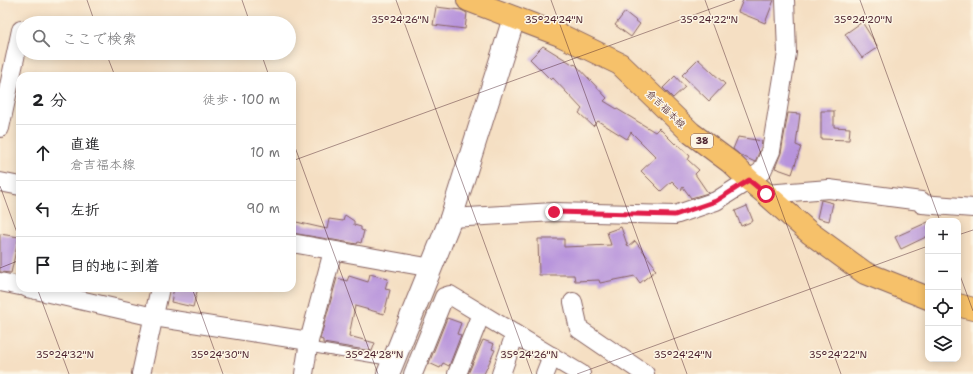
<!DOCTYPE html>
<html lang="ja">
<head>
<meta charset="utf-8">
<style>
  body { margin:0; font-family:"Shantell Sans","Klee One",sans-serif; background:#f6f6f6; color:#202124 }
  .controls { position:absolute; right:12px; bottom:12px; display:grid; overflow:hidden; border-radius:8px; box-shadow:0 2px 10px #0003 }
  .controls button { width:36px; height:36px; display:grid; place-items:center; padding:0; border:0; border-bottom:1px solid #e0e0e0; background:#fff; color:#202124; font:20px sans-serif }
  .stop { position:absolute; width:12px; height:12px; margin:-9px; border:3px solid #e11d48; border-radius:50%; background:#fff }
  .stop.end { background:#e11d48; border-color:#fff; box-shadow:0 1px 4px #0008 }
  .list { margin:0; padding:0; list-style:none }
  h2 { display:flex; justify-content:space-between; align-items:center; height:52px; margin:0; padding:0 16px; font-size:17px }
  h2 small { font-size:13px; font-weight:400; color:#757577 }
  .list li { display:grid; grid-template-columns:26px 1fr auto; gap:12px; align-items:center; box-sizing:border-box; height:56px; padding:0 16px; border-top:1px solid #e0e0e0 }
  .list b { display:block; font-size:15px; white-space:nowrap }
  .list p { margin:0; font-size:13px; white-space:nowrap; color:#757577 }
  .list em { font-size:13px; font-style:normal; color:#757577 }
  .icon { flex:none; width:22px; height:22px; fill:none; stroke:currentColor; stroke-width:2; stroke-linecap:round; stroke-linejoin:round }
  .map { position:relative; flex:none; width:973px; height:374px; overflow:hidden }
  .search { position:absolute; background:#fff; box-shadow:0 2px 10px #0003; left:16px; top:16px; width:280px; height:44px; display:flex; align-items:center; gap:10px; box-sizing:border-box; padding:0 14px; border-radius:22px; color:#757577; font-size:15px }
  .panel { position:absolute; background:#fff; box-shadow:0 2px 10px #0003; left:16px; top:72px; width:280px; height:220px; border-radius:12px }
  .map>svg:first-child { display:block }
  .building { fill:#b894dc }
  .lines { fill:none; stroke-linecap:round; stroke-linejoin:round }
  .service-casing { stroke:#866260; stroke-width:11 }
  .minor-casing { stroke:#866260; stroke-width:20 }
  .tertiary-casing { stroke:#866260; stroke-width:24 }
  .primary-casing { stroke:#866260; stroke-width:24 }
  .service { stroke:#fff; stroke-width:9 }
  .minor { stroke:#fff; stroke-width:18 }
  .tertiary { stroke:#fff; stroke-width:22 }
  .primary { stroke:#f6c16b; stroke-width:22 }
  .route { stroke:#e11d48; stroke-width:5 }
  .ticks { fill:none; stroke:#4a1f2b; stroke-width:1; stroke-opacity:0.45 }
  .labels { text-anchor:middle; dominant-baseline:central; stroke-width:3; stroke-linejoin:round; paint-order:stroke }
  .shield { fill:#fcf5e5; stroke:#7f5f63; stroke-width:1 }
  .shield-label { font-size:9px; font-weight:bold; fill:#4a1f2b }
  .street-label { font-size:10px; fill:#4a1f2b; stroke:#fcf5e5 }
  .ticks-label { font-size:10px; text-anchor:middle; fill:#4a1f2b; stroke:#fcf5e5; stroke-width:3; stroke-linejoin:round; paint-order:stroke }
</style>
</head>
<body>
<div class="map">
<svg width="973" height="374" viewBox="0 0 973 374">
  <rect width="100%" height="100%" fill="#fcf5e5"/>
  <filter id="ink" filterUnits="userSpaceOnUse"><feTurbulence type="fractalNoise" baseFrequency=".025" numOctaves="2"/><feDisplacementMap in="SourceGraphic" scale="8" xChannelSelector="R" yChannelSelector="G"/><feConvolveMatrix kernelMatrix="1 2 1 2 8 2 1 2 1" color-interpolation-filters="sRGB"/></filter>
  <filter id="wash" filterUnits="userSpaceOnUse"><feTurbulence type="fractalNoise" baseFrequency=".012" numOctaves="4" result="noise"/><feDisplacementMap in="SourceGraphic" scale="16" xChannelSelector="R" yChannelSelector="G"/><feGaussianBlur stdDeviation="0.9" result="paint"/><feColorMatrix in="noise" values="0 0 0 0 0 0 0 0 0 0 0 0 0 0 0 0 0 1.4 0 .05"/><feComposite in="paint" operator="in"/></filter>
  <g filter="url(#wash)">
    <rect width="100%" height="100%" fill="#f5dfc3"/>
    <g id="blocks">
      <!-- building -->
      <g class="building">
        <polygon points="743,0 774,0 765,23 738,12"/>
        <polygon points="436,7 461,10 467,13 465,29 433,25"/>
        <polygon points="625,12 640,24 631,37 615,25"/>
        <polygon points="862,22 878,47 862,58 845,34"/>
        <polygon points="543,46 574,65 575,64 607,98 604,101 655,132 659,128 675,144 676,143 690,156 688,160 699,170 695,174 708,193 691,198 683,187 681,190 672,181 661,191 641,171 656,157 631,132 627,139 598,121 593,126 579,113 582,109 553,78 551,80 530,59"/>
        <polygon points="698,59 725,84 709,101 682,75"/>
        <polygon points="675,76 685,87 673,98 663,88"/>
        <polygon points="821,111 834,111 834,127 850,128 849,140 821,139"/>
        <polygon points="788,113 800,114 796,145 801,147 792,174 775,168 781,153"/>
        <polygon points="738,137 762,141 761,148 755,162 740,155 733,149"/>
        <polygon points="821,200 833,203 829,221 817,218"/>
        <polygon points="747,206 753,221 741,226 735,211"/>
        <polygon points="345,215 354,221 354,225 361,227 361,230 364,231 361,243 358,242 357,244 292,233 292,221 327,229 329,219 343,221"/>
        <polygon points="928,222 928,236 901,249 895,237"/>
        <polygon points="621,227 628,247 635,241 654,265 653,267 656,270 640,283 635,276 600,283 599,280 575,281 574,275 539,275 538,239 564,239 564,247 611,245 607,232"/>
        <polygon points="0,234 19,237 11,273 0,272"/>
        <polygon points="370,274 388,279 385,289 390,290 384,314 355,306 349,336 375,343 372,351 323,343 323,340 320,339 337,278 347,281 349,276 368,282"/>
        <polygon points="174,288 198,288 193,307 171,302"/>
        <polygon points="447,318 461,323 457,334 461,335 449,366 443,363 440,368 429,363"/>
        <polygon points="483,340 494,344 492,349 495,350 484,374 468,374"/>
      </g>
    </g>
  </g>
  <g filter="url(#ink)">
    <use href="#blocks" fill-opacity="0" stroke="#866260" stroke-width="1"/>
    <g class="lines">
      <!-- service casing -->
      <g class="service-casing">
        <polyline id="service" points="309,347 393,361"/>
      </g>
      <!-- minor casing -->
      <g class="minor-casing">
        <g id="minor">
          <polyline points="0,128 21,30"/>
          <polyline points="0,182 20,186"/>
          <polyline points="766,194 829,189 921,201 922,204 973,208"/>
          <polyline points="451,218 554,212 675,215 716,201 749,180 762,171 771,151 787,53 785,0"/>
          <polyline points="292,243 432,268"/>
          <polyline points="0,282 20,286"/>
          <polyline points="27,288 154,317 309,341"/>
          <polyline points="573,302 579,329 645,374"/>
          <polyline points="141,374 160,288"/>
          <polyline points="304,374 309,341 333,251"/>
          <polyline points="413,374 444,297 450,295 581,374"/>
          <polyline points="457,374 481,314"/>
          <polyline points="501,374 515,334"/>
          <polyline points="545,374 552,356"/>
        </g>
      </g>
      <!-- tertiary casing -->
      <g class="tertiary-casing">
        <polyline id="tertiary" points="388,374 451,218 514,18"/>
      </g>
      <!-- primary casing -->
      <g class="primary-casing">
        <g id="primary">
          <polyline points="468,0 560,35 620,64 691,133 730,162 749,180 766,194 810,233 865,273 928,298"/>
          <polyline points="958,305 973,309"/>
        </g>
      </g>
      <!-- service -->
      <use href="#service" class="service"/>
      <!-- minor -->
      <use href="#minor" class="minor"/>
      <!-- tertiary -->
      <use href="#tertiary" class="tertiary"/>
      <!-- primary -->
      <use href="#primary" class="primary"/>
    </g>
  </g>
  <g class="lines" filter="url(#ink)">
    <!-- route -->
    <polyline class="route" points="554,212 675,215 716,201 749,180 766,194"/>
  </g>
  <!-- ticks -->
  <path class="ticks" d="M87,0L95,23M242,0L250,23M396,0L532,374M551,0L687,374M705,0L841,374M860,0L940,221M106,53L115,76M261,53L269,76M292,139L378,374M292,161L735,0M0,186L20,241M958,235L973,230M0,268L20,260M958,270L973,311M37,288L69,374M192,288L223,374M577,374L928,246"/>
  <g class="labels">
    <!-- shield labels -->
    <rect class="shield" x="691" y="134" width="22" height="14" rx="3"/>
    <g class="shield-label">
      <text x="702" y="141">38</text>
    </g>
    <!-- street labels -->
    <g class="street-label">
      <text transform="translate(666 109) rotate(44)">倉吉福本線</text>
    </g>
  </g>
  <g class="ticks-label">
    <text x="400" y="23">35°24'26"N</text>
    <text x="554" y="23">35°24'24"N</text>
    <text x="709" y="23">35°24'22"N</text>
    <text x="863" y="23">35°24'20"N</text>
    <text x="65" y="358">35°24'32"N</text>
    <text x="220" y="358">35°24'30"N</text>
    <text x="374" y="358">35°24'28"N</text>
    <text x="529" y="358">35°24'26"N</text>
    <text x="683" y="358">35°24'24"N</text>
    <text x="838" y="358">35°24'22"N</text>
  </g>
</svg>
<div class="controls">
<button>+</button>
<button>−</button>
<button><svg class="icon" aria-label="locate" viewBox="0 0 24 24"><circle cx="12" cy="12" r="6"/><path d="M12 2v4M12 18v4M2 12h4M18 12h4"/></svg></button>
<button><svg class="icon" aria-label="layers" viewBox="0 0 24 24"><path d="M12 4l9 5-9 5-9-5zM3 14l9 5 9-5"/></svg></button>
</div>
<div class="stop" style="left:766px;top:194px"></div>
<div class="stop end" style="left:554px;top:212px"></div>
<div class="search"><svg class="icon" aria-label="search" viewBox="0 0 24 24"><circle cx="10" cy="10" r="6"/><path d="M15 15l6 6"/></svg>ここで検索</div>
<section class="panel">
<h2>2 分<small>徒歩 · 100 m</small></h2>
<ul class="list">
<li><svg class="icon" aria-label="ahead" viewBox="0 0 24 24"><path d="M12 20V5M6 11l6-6 6 6"/></svg><div><b>直進</b><p>倉吉福本線</p></div><em>10 m</em></li>
<li><svg class="icon" aria-label="left" viewBox="0 0 24 24"><path d="M17 20v-9H6M10 6l-5 5 5 5"/></svg><div><b>左折</b></div><em>90 m</em></li>
<li><svg class="icon" aria-label="arrive" viewBox="0 0 24 24"><path d="M6 21V4h12l-3 4 3 4H6"/></svg><div><b>目的地に到着</b></div></li>
</ul>
</section>
</div>
</body>
</html>
